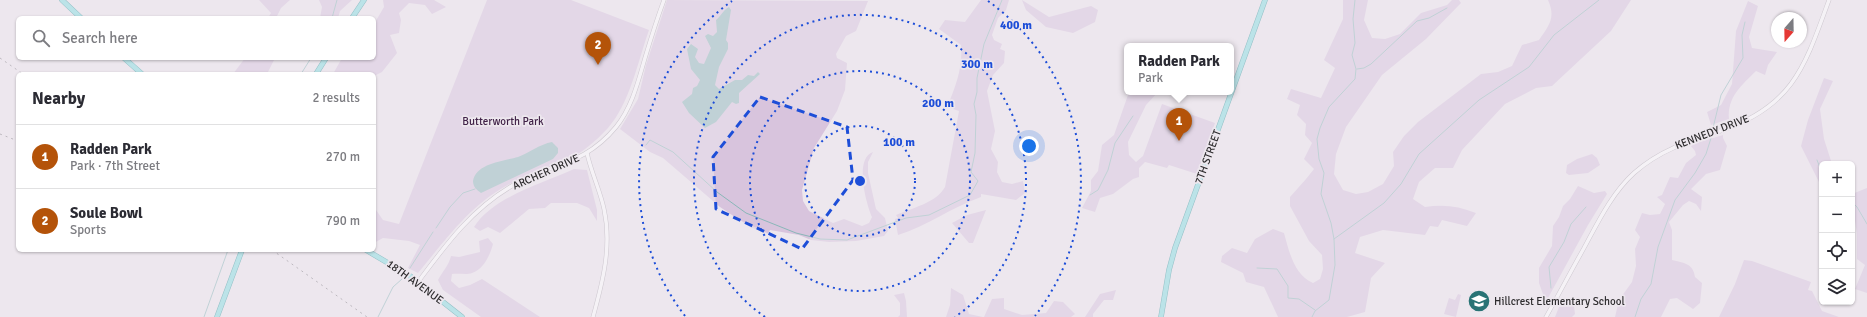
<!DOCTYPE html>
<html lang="en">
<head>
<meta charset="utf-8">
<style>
  body { margin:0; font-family:Signika,sans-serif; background:#f7f7f7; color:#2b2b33 }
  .controls { position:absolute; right:12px; bottom:12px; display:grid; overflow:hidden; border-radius:6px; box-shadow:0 1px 3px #0004 }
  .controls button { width:36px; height:36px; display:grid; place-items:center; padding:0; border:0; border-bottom:1px solid #e1e1e2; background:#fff; color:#2b2b33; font:20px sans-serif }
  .compass { position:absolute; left:1771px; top:12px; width:36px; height:36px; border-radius:50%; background:#fff; box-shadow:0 1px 3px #0004; rotate:200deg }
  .you { position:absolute; left:1029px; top:146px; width:14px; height:14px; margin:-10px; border:3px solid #fff; border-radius:50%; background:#1a73e8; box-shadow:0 0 0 6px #1a73e833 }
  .badge { display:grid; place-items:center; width:26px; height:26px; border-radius:50%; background:#b45309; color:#fff; font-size:13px; font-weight:700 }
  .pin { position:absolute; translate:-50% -33px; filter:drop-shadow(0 1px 2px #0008) }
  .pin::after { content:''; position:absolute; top:21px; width:14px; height:12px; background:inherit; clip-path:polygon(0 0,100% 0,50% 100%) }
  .popup { position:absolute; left:1124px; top:43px; width:110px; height:52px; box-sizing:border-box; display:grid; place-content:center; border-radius:6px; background:#fff; filter:drop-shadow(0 1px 3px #0005); font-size:13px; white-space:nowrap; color:#7c7c81 }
  .popup b { font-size:15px; color:#2b2b33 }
  .popup::after { content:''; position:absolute; left:50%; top:100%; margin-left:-8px; border:8px solid transparent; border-top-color:#fff }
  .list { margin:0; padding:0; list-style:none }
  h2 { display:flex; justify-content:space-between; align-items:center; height:52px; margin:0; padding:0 16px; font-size:17px }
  h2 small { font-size:13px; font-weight:400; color:#7c7c81 }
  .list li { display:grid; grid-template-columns:26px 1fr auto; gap:12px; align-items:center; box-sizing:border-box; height:64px; padding:0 16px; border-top:1px solid #e1e1e2 }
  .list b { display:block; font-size:15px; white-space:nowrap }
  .list p { margin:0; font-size:13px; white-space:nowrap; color:#7c7c81 }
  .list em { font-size:13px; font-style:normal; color:#7c7c81 }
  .icon { flex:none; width:22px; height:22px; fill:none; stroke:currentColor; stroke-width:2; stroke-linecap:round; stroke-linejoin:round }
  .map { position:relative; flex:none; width:1867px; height:317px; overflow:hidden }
  .search { position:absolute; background:#fff; box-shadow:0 1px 3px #0004; left:16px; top:16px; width:360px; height:44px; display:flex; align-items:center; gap:10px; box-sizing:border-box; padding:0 14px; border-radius:6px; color:#7c7c81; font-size:15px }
  .panel { position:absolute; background:#fff; box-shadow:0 1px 3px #0004; left:16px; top:72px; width:360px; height:180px; border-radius:6px }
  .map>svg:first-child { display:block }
  .green { fill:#d8c4dd }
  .water { fill:#8ab7b8 }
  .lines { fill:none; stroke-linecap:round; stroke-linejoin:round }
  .stream { stroke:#8ab7b8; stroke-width:1 }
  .minor-casing { stroke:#a9a3aa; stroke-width:4.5 }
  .major-casing { stroke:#2a9194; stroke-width:5.5 }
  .minor { stroke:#fff; stroke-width:3.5 }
  .major { stroke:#7edde0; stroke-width:4.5 }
  .rail { stroke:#827e83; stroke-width:1; stroke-dasharray:2 4; stroke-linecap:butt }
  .marked { fill:none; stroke:#1d4ed8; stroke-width:3; stroke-dasharray:8 5; stroke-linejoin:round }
  .ring { fill:none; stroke:#1d4ed8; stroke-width:2; stroke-dasharray:2 4 }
  .labels { text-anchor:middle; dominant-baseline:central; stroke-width:3.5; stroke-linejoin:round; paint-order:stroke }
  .park-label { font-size:11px; fill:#402147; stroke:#ede7ee }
  .street-label { font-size:11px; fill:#2e2c2e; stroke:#ede7ee }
  .poi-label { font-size:11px; fill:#2e2c2e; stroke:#ede7ee; text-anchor:start }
  .centre { fill:#1d4ed8; stroke:#ede7ee; stroke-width:2 }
  .ring-label { font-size:12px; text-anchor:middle; font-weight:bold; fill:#1d4ed8; stroke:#ede7ee; stroke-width:3.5; stroke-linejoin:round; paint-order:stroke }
</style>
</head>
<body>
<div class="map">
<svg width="1867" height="317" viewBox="0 0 1867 317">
  <rect width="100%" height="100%" fill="#ede7ee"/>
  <!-- green -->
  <g class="green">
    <polygon points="259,0 290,0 281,8 276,18 268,18 271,13"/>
    <polygon points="319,0 352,0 340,11 338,18 320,18 322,7"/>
    <polygon points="383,0 434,0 446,7 432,14 425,5 409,3 399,13 401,20 399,33 390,35 397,53 382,72 374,76 374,74 333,74 342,58 374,58 374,24 384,7"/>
    <path d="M487,0H571L649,30C638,61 630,103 608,128C596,141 581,154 565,161C545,170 525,175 506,186C469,206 444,242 418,273L408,268L420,245L409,241L383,238L374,243V207L383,220L399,224Z"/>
    <path d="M667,0L868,1L856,31L846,36L836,54L837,58L847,63L845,90L837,111L814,148L802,190L803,201L809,211L833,223L844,219L862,226L869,223L872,217C866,204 854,158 873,152L868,162V173L876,209L885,218L888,231L884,236L856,241L829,242L811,240L799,235L770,230L768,234L750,227L720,207L663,158L650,152L620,129L638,99L646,65Z"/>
    <path d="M981,0H1009L1006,10L998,18L992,35L994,40L1002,44L1000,49L1005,51L1004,63L993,75L987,91L995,131L991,149L998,162L997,172L1002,182L1012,184L1023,181L1025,193L1016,200L981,194V197C952,207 927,226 898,235L895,219L898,218L896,215C912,208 936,203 945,187L959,111L947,107C956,86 963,67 961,45L939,29L945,20L965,22Z"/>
    <polygon points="1022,0 1049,17 1091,6 1098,10 1095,22 1073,33 1046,27 1026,10"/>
    <path d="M1343,0H1368L1364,20L1372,38L1385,39L1400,34L1421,13L1447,5L1452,0H1459L1461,3L1426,39L1382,75L1346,127L1336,154L1334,174L1343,190L1356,194L1368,192L1383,184L1394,166L1393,152L1404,136L1418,122L1481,74L1498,72L1512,66L1522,45L1539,40C1549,25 1556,18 1548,0H1631L1611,31L1552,86L1536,88L1505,104L1462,150L1453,168H1435L1419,182L1413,199L1425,207C1443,204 1459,206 1476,213L1467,226L1442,220L1438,227L1430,226L1425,235L1383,230L1360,237L1355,253L1385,263L1371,278L1365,312L1347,317H1278L1264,287L1246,282L1243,273L1221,262L1222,256L1232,248L1247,253L1255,239L1273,229L1284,233C1289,251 1294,275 1313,283L1320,279L1323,269L1322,255L1309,241L1290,206V197L1306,179L1314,169L1304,159L1312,143L1305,135L1306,124L1297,115L1300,105L1287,99L1291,89L1321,98L1335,68L1324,60L1343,19Z"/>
    <path d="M1748,1L1758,6L1749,37L1752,48L1777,52L1768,65L1765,75L1756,71C1742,85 1727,97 1729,119L1711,125L1707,112L1721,105L1732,84L1736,31Z"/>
    <polygon points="245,58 275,58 267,74 233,74"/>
    <polygon points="1824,78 1833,81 1820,109 1824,139 1832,164 1822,164 1822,188 1801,146 1808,120"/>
    <polygon points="1129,92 1158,92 1146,105 1128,142 1129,155 1136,162 1143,156 1162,104 1215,123 1197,174 1169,165 1167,168 1145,162 1139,168 1139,177 1133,179 1113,194 1100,198 1095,212 1082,208 1091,191 1091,180 1098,171 1102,145 1114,135"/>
    <path d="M1723,135V138L1727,146L1720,170L1706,174L1691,189L1702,197L1701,211L1696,204L1689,201L1683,205L1669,222L1672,230V260C1684,263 1693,263 1695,277L1702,283L1700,303L1693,309L1677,298L1670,299L1661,317H1615L1619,300L1632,282L1636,266L1635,249L1640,237L1635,230L1642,213L1650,215L1660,214L1665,204L1657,197L1662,195L1670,177L1678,178L1686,163L1696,155L1695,151L1691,146L1700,142Z"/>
    <polygon points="1592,154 1597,158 1600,165 1588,173 1569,175 1566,173 1567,165 1577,159"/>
    <path d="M574,169L587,170L597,210V221L589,208L577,203H551L545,208L529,209L500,233L488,227L480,231L474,227C493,197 543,183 574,169Z"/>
    <polygon points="1578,186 1594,193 1605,191 1607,194 1588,225 1548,298 1544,297 1539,283 1539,268 1552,246 1553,226 1559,217 1563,206 1570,199"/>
    <polygon points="1867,188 1867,293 1855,289 1865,265 1857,259 1857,234 1855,221 1852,217 1852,194"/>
    <polygon points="986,210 973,243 969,243 952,223 967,215"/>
    <path d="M488,238L493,244C490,255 484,269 472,273C467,275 458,273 452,274L451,281L459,288L470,285L482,279L540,317H481L443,290L438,280C442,272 449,265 451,256L459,257L480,252L479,241Z"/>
    <polygon points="1744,260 1752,261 1811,282 1808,290 1812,291 1822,311 1839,317 1719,317 1735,284"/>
    <polygon points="951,288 963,295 969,314 983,317 946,317 950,305"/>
    <polygon points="1116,290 1113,300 1104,300 1093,314 1093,317 1085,317 1100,294"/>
    <polygon points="904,293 906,301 907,317 898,317 900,315 900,303 894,295"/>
    <polygon points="1458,294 1461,295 1456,317 1444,314 1449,298 1455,300"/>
    <polygon points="1004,298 1004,309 1022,315 1046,313 1054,301 1063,302 1075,314 1071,317 984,317 992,299"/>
    <polygon points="1574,306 1575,314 1572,317 1555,317 1559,307"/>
  </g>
  <!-- water -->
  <g class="water">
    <path d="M729,7L731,10L726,40L728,43V49L719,67L715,85L719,89L735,80H742L748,75L754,76L758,72L760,74L739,93V103L736,104L732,102L716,122L705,128L689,113L682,102L692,94L693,88L697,86L700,80L691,69L687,49L691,44L698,49L695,57L699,63L704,64L711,48L705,36L708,34L713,36L717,32L716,20C721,16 723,10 729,7Z"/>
    <path d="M552,142L558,148V153L553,159L481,193C477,190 473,187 473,181C476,163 504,161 518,157C529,153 540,144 552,142Z"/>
  </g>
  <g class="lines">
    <!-- stream -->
    <g class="stream">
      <polyline points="332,18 337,0"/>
      <polyline points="1357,69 1364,68 1371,64 1417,21 1429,18 1447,8"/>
      <polyline points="301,74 311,58"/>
      <polyline points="1712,132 1721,95 1743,58 1742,35 1745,22"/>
      <polyline points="646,145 650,140 673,152 717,192 746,213 796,233 820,239 847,240 906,218 929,215 970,195 978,181 971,172 975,153 976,115 974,104 977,92 977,78 984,44 1002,0"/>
      <polyline points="1817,160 1822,173"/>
      <polyline points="1090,195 1098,190 1108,170 1115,143 1133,116"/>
      <polyline points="1852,202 1857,207 1867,224"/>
      <polyline points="436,228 450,207 463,193 475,189"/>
      <polyline points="1334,239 1384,203 1401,184 1419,154 1479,100 1529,67 1554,35 1599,0"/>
      <polyline points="410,268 433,232"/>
      <polyline points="1257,268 1277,269 1288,286 1288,298 1299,299 1315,310"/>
      <polyline points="1551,288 1549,267 1564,242 1571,224 1586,207"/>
      <polyline points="204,317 228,250"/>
      <polyline points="378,317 393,287 402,279"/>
      <polyline points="1312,317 1315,311 1329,300 1335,265 1334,239 1331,223 1321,194 1324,173 1319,159 1317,139 1320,128 1329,107 1355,79 1356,69 1352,55 1355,43 1353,19 1355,0"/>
      <polyline points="1635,317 1641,299 1651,284 1658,247 1675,200 1695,173 1706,154 1712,135"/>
    </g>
    <!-- minor casing -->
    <g class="minor-casing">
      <g id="minor">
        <path d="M587,153C591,172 600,190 604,209C612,246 603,281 593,317"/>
        <path d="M418,282C445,246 470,211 510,187C549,163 583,167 616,127C632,107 638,82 645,58C651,38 657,19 664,0"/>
        <path d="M1546,317C1559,294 1571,271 1584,248C1598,222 1612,193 1634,173C1660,150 1689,141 1720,131C1793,107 1805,66 1829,0"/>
      </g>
    </g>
    <!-- major casing -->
    <g class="major-casing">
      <g id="major">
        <polyline points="62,0 81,18"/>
        <polyline points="352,18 364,0"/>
        <polyline points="124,58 142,74"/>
        <polyline points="316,74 326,58"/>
        <polyline points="366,250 410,276 462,317"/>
        <polyline points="217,317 242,250"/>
        <polyline points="1161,317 1169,270 1175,248 1265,0"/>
      </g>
    </g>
    <!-- minor -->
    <use href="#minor" class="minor"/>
    <!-- major -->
    <use href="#major" class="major"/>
    <!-- rail -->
    <g class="rail">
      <polyline points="0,58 23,74"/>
      <polyline points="0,134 18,141"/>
      <polyline points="272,250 367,317"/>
    </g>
  </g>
  <!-- marked area -->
  <path d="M0 0H1867V317H0ZM760,97L847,127L853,180L802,249L716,209L713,157Z" fill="#ede7ee" fill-opacity=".55" fill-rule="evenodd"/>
  <path class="marked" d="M760,97L847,127L853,180L802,249L716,209L713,157Z"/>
  <!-- distance rings -->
  <g class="ring">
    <circle cx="860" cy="181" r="55"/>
    <circle cx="860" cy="181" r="110"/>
    <path d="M765 317A166 166 0 1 1 955 317"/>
    <path d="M685 316A221 221 0 0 1 732 1M988 1A221 221 0 0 1 1035 316"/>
  </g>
  <!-- icons -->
  <defs>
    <g id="school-disc" transform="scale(1.15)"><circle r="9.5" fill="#287375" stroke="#ede7ee"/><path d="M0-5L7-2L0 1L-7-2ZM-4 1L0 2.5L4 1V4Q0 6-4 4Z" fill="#fff"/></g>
  </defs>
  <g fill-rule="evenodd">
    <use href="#school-disc" x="1479" y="301"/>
  </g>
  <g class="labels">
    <!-- park labels -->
    <g class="park-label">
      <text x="503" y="121">Butterworth Park</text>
    </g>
    <!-- street labels -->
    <g class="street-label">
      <text transform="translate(1712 132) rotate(-21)">KENNEDY DRIVE</text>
      <text transform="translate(1208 157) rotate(-70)">7TH STREET</text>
      <text transform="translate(546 172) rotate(-24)">ARCHER DRIVE</text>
      <text transform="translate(415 282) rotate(36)">18TH AVENUE</text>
    </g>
    <!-- poi labels -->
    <g class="poi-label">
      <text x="1494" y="301">Hillcrest Elementary School</text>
    </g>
  </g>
  <circle cx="860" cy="181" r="6" class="centre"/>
  <g class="ring-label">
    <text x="1016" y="29">400 m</text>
    <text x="977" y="68">300 m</text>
    <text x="938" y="107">200 m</text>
    <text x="899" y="146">100 m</text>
  </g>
</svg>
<div class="controls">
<button>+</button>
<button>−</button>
<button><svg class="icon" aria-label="locate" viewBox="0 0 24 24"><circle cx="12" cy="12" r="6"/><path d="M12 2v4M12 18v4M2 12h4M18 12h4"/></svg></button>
<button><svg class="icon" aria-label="layers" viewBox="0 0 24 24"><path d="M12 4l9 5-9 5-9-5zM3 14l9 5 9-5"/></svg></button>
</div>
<svg class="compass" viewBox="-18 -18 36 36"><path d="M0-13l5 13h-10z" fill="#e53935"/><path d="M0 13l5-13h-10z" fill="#7c7c81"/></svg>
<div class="you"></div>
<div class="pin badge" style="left:1179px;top:141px">1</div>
<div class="popup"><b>Radden Park</b>Park</div>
<div class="pin badge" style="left:598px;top:65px">2</div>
<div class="search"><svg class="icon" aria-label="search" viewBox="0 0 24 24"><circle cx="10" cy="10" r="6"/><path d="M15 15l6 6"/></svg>Search here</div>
<section class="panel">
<h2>Nearby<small>2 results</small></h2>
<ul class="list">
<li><span class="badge">1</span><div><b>Radden Park</b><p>Park · 7th Street</p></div><em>270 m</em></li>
<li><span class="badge">2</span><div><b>Soule Bowl</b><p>Sports</p></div><em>790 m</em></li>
</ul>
</section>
</div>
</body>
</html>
